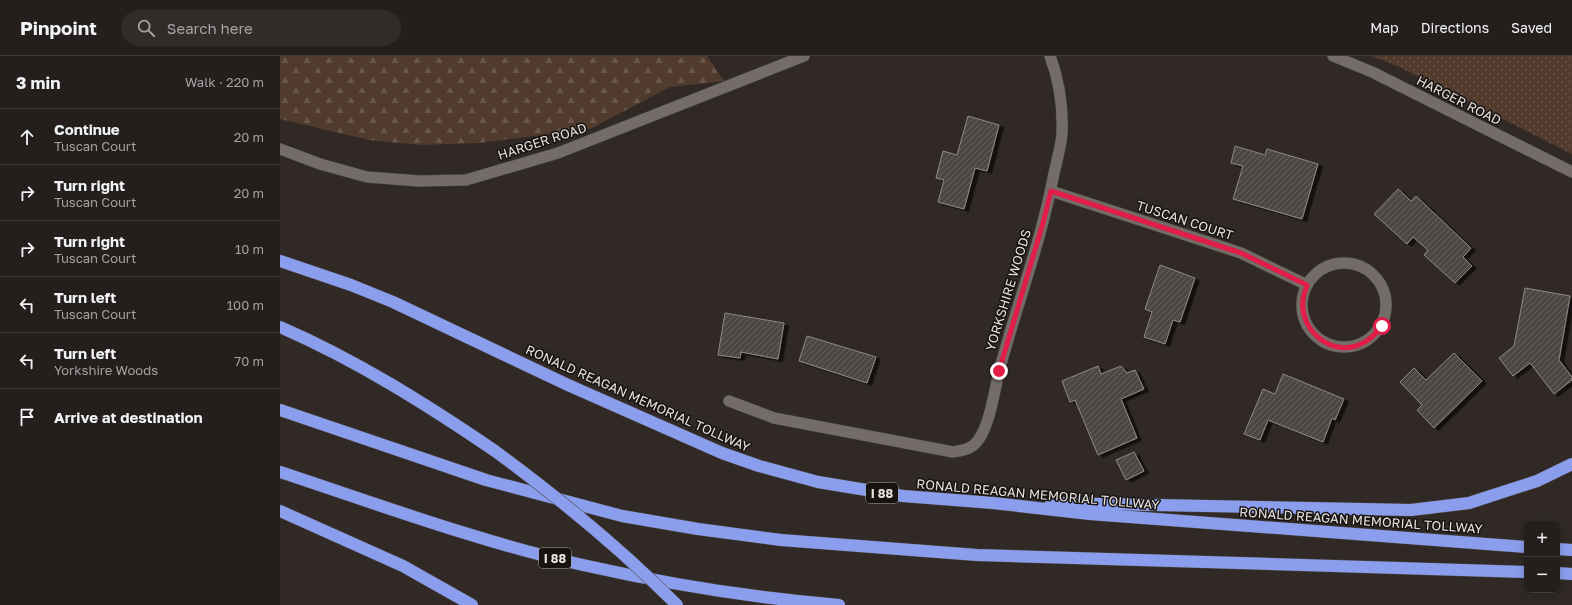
<!DOCTYPE html>
<html lang="en">
<head>
<meta charset="utf-8">
<style>
  body { margin:0; font-family:"Golos Text",sans-serif; background:#302c29; color:#f1f3f6 }
  .controls { position:absolute; right:12px; bottom:12px; display:grid; overflow:hidden; border-radius:8px; box-shadow:0 2px 10px #0003 }
  .controls button { width:36px; height:36px; display:grid; place-items:center; padding:0; border:0; border-bottom:1px solid #413d3b; background:#241f1c; color:#f1f3f6; font:20px sans-serif }
  .stop { position:absolute; width:12px; height:12px; margin:-9px; border:3px solid #e11d48; border-radius:50%; background:#fff }
  .stop.end { background:#e11d48; border-color:#fff; box-shadow:0 1px 4px #0008 }
  .list { margin:0; padding:0; list-style:none }
  h2 { display:flex; justify-content:space-between; align-items:center; height:52px; margin:0; padding:0 16px; font-size:17px }
  h2 small { font-size:13px; font-weight:400; color:#a3a2a3 }
  .list li { display:grid; grid-template-columns:26px 1fr auto; gap:12px; align-items:center; box-sizing:border-box; height:56px; padding:0 16px; border-top:1px solid #413d3b }
  .list b { display:block; font-size:15px; white-space:nowrap }
  .list p { margin:0; font-size:13px; white-space:nowrap; color:#a3a2a3 }
  .list em { font-size:13px; font-style:normal; color:#a3a2a3 }
  .icon { flex:none; width:22px; height:22px; fill:none; stroke:currentColor; stroke-width:2; stroke-linecap:round; stroke-linejoin:round }
  .map { position:relative; flex:none; width:1292px; height:549px; overflow:hidden }
  header { display:flex; align-items:center; gap:24px; box-sizing:border-box; height:56px; padding:0 20px; background:#241f1c; border-bottom:1px solid #413d3b }
  header strong { font-size:19px }
  nav { display:flex; gap:22px; margin-inline-start:auto; font-size:14px }
  .search { width:280px; height:36px; background:#302c29; display:flex; align-items:center; gap:10px; box-sizing:border-box; padding:0 14px; border-radius:22px; color:#a3a2a3; font-size:15px }
  main { display:flex }
  aside { flex:1; background:#241f1c }
  .map>svg:first-child { display:block }
  .forest { fill:url(#forest-firs) }
  .park { fill:url(#park-dots) }
  .building { fill:url(#building-hatch); stroke:#908884; filter:url(#shadow) }
  .lines { fill:none; stroke-linecap:round; stroke-linejoin:round }
  .minor-casing { stroke:#4d4845; stroke-width:12 }
  .tertiary-casing { stroke:#4d4845; stroke-width:12 }
  .motorway-casing { stroke:#4d4845; stroke-width:13 }
  .minor { stroke:#736c68; stroke-width:11 }
  .tertiary { stroke:#736c68; stroke-width:11 }
  .motorway { stroke:#8b9eee; stroke-width:12 }
  .motorway-bridge-casing { stroke:#4d4845; stroke-width:13; stroke-linecap:butt }
  .motorway-bridge { stroke:#8b9eee; stroke-width:12 }
  .route { stroke:#e11d48; stroke-width:5 }
  .labels { text-anchor:middle; dominant-baseline:central; stroke-width:3; stroke-linejoin:round; paint-order:stroke }
  .shield { fill:#161311; stroke:#a6a2a0; stroke-width:1 }
  .shield-label { font-size:12px; font-weight:bold; fill:#e4e0dd }
  .street-label { font-size:13px; fill:#e4e0dd; stroke:#161311 }
</style>
</head>
<body>
<header>
<strong>Pinpoint</strong>
<div class="search"><svg class="icon" aria-label="search" viewBox="0 0 24 24"><circle cx="10" cy="10" r="6"/><path d="M15 15l6 6"/></svg>Search here</div>
<nav><a>Map</a><a>Directions</a><a>Saved</a></nav>
</header>
<main>
<aside>
<h2>3 min<small>Walk · 220 m</small></h2>
<ul class="list">
<li><svg class="icon" aria-label="ahead" viewBox="0 0 24 24"><path d="M12 20V5M6 11l6-6 6 6"/></svg><div><b>Continue</b><p>Tuscan Court</p></div><em>20 m</em></li>
<li><svg class="icon" aria-label="right" viewBox="0 0 24 24"><path d="M7 20v-9h11M14 6l5 5-5 5"/></svg><div><b>Turn right</b><p>Tuscan Court</p></div><em>20 m</em></li>
<li><svg class="icon" aria-label="right" viewBox="0 0 24 24"><path d="M7 20v-9h11M14 6l5 5-5 5"/></svg><div><b>Turn right</b><p>Tuscan Court</p></div><em>10 m</em></li>
<li><svg class="icon" aria-label="left" viewBox="0 0 24 24"><path d="M17 20v-9H6M10 6l-5 5 5 5"/></svg><div><b>Turn left</b><p>Tuscan Court</p></div><em>100 m</em></li>
<li><svg class="icon" aria-label="left" viewBox="0 0 24 24"><path d="M17 20v-9H6M10 6l-5 5 5 5"/></svg><div><b>Turn left</b><p>Yorkshire Woods</p></div><em>70 m</em></li>
<li><svg class="icon" aria-label="arrive" viewBox="0 0 24 24"><path d="M6 21V4h12l-3 4 3 4H6"/></svg><div><b>Arrive at destination</b></div></li>
</ul>
</aside>
<div class="map">
<svg width="1292" height="549" viewBox="0 0 1292 549">
  <defs>
    <pattern id="forest-firs" width="22" height="20" patternUnits="userSpaceOnUse"><rect width="22" height="20" fill="#513b2d"/><path d="M5 1l3.5 6h-7zM16 11l3.5 6h-7z" fill="#6a574b"/></pattern>
    <pattern id="park-dots" width="8" height="8" patternUnits="userSpaceOnUse"><rect width="8" height="8" fill="#513b2d"/><path d="M2 2h.1M6 6h.1" fill="none" stroke="#6a574b" stroke-width="1.8" stroke-linecap="round"/></pattern>
    <pattern id="building-hatch" width="6" height="6" patternUnits="userSpaceOnUse"><rect width="6" height="6" fill="#4e4743"/><path d="M-1 1l2-2M0 6l6-6M5 7l2-2" fill="none" stroke="#67615e"/></pattern>
    <filter id="shadow"><feDropShadow dx="4.5" dy="2.5" stdDeviation="0" flood-color="#0009"/></filter>
  </defs>
  <rect width="100%" height="100%" fill="#302926"/>
  <!-- forest -->
  <polygon class="forest" points="0,0 427,0 444,25 390,31 310,73 199,87 142,89 89,84 0,63"/>
  <!-- park -->
  <polygon class="park" points="1092,0 1292,0 1292,98 1117,10"/>
  <!-- building -->
  <g class="building">
    <polygon points="688,60 719,69 707,115 695,112 684,153 658,146 664,124 656,122 663,95 677,99"/>
    <polygon points="955,90 985,99 987,93 1038,108 1022,163 953,143 963,110 951,107"/>
    <polygon points="1118,133 1131,145 1136,140 1191,192 1183,201 1192,210 1175,227 1144,199 1148,194 1133,181 1127,188 1094,158"/>
    <polygon points="880,209 915,222 900,266 893,264 885,288 864,281 872,256 865,253"/>
    <polygon points="1245,232 1290,240 1279,304 1292,321 1292,324 1274,338 1250,307 1233,320 1219,302 1234,290"/>
    <polygon points="445,257 504,267 498,303 461,296 460,302 438,299"/>
    <polygon points="527,280 596,301 587,327 519,305"/>
    <polygon points="1174,297 1202,325 1154,372 1137,354 1142,349 1120,326 1134,312 1146,324"/>
    <polygon points="818,310 821,318 841,310 847,317 855,314 864,333 841,343 857,382 818,399 795,344 790,346 782,325"/>
    <polygon points="1003,318 1064,343 1055,364 1052,362 1043,386 988,364 980,384 964,378 983,333 995,338"/>
    <polygon points="854,396 864,415 846,424 836,404"/>
  </g>
  <g class="lines">
    <!-- minor casing -->
    <g class="minor-casing">
      <g id="minor">
        <polyline points="771,135 961,197 1027,229"/>
        <circle cx="1064" cy="249" r="42"/>
        <path d="M449,345L494,362L673,396C684,394 693,393 699,383C711,366 715,329 721,308C738,246 761,185 773,122C776,107 781,92 782,77C783,52 779,24 770,0"/>
      </g>
    </g>
    <!-- tertiary casing -->
    <g class="tertiary-casing">
      <g id="tertiary">
        <polyline points="1053,0 1092,16 1292,116"/>
        <polyline points="0,93 40,108 87,121 139,125 186,124 278,97 524,0"/>
      </g>
    </g>
    <!-- motorway casing -->
    <g class="motorway-casing">
      <g id="motorway">
        <polyline points="0,205 71,229 113,246 288,329 442,397 479,410 538,426 623,440 713,447 810,458 1247,491"/>
        <path d="M0,271C76,304 146,348 215,395"/>
        <polyline points="0,354 206,424 342,460 418,473 501,484 697,499 1247,516"/>
        <path d="M0,416C100,449 200,486 303,509C387,528 474,542 559,549"/>
        <polyline points="771,447 1131,454 1189,447 1257,425 1292,408"/>
        <polyline points="0,455 123,510 192,549"/>
        <polyline points="1277,493 1292,494"/>
        <polyline points="1277,517 1292,518"/>
      </g>
    </g>
    <!-- minor -->
    <use href="#minor" class="minor"/>
    <!-- tertiary -->
    <use href="#tertiary" class="tertiary"/>
    <!-- motorway -->
    <use href="#motorway" class="motorway"/>
    <!-- motorway-bridge casing -->
    <g class="motorway-bridge-casing">
      <path id="motorway-bridge" d="M215,395C279,442 340,492 397,549"/>
    </g>
    <!-- motorway-bridge -->
    <use href="#motorway-bridge" class="motorway-bridge"/>
  </g>
  <g class="lines">
    <!-- route -->
    <path class="route" d="M719,315L763,167L771,135L961,197L1027,229C1026,234 1023,239 1023,244C1019,274 1052,302 1081,288C1090,284 1095,278 1102,270"/>
  </g>
  <g class="labels">
    <!-- shield labels -->
    <g class="shield">
      <rect x="586" y="427" width="32" height="20" rx="3"/>
      <rect x="259" y="492" width="32" height="20" rx="3"/>
    </g>
    <g class="shield-label">
      <text x="602" y="437">I 88</text>
      <text x="275" y="502">I 88</text>
    </g>
    <!-- street labels -->
    <g class="street-label">
      <text transform="translate(1179 44) rotate(27)">HARGER ROAD</text>
      <text transform="translate(262 85) rotate(-18)">HARGER ROAD</text>
      <text transform="translate(905 164) rotate(18)">TUSCAN COURT</text>
      <text transform="translate(728 234) rotate(-73)">YORKSHIRE WOODS</text>
      <text transform="translate(358 342) rotate(24)">RONALD REAGAN MEMORIAL TOLLWAY</text>
      <text transform="translate(758 438) rotate(5)">RONALD REAGAN MEMORIAL TOLLWAY</text>
      <text transform="translate(1081 464) rotate(4)">RONALD REAGAN MEMORIAL TOLLWAY</text>
    </g>
  </g>
</svg>
<div class="controls">
<button>+</button>
<button>−</button>
</div>
<div class="stop" style="left:1102px;top:270px"></div>
<div class="stop end" style="left:719px;top:315px"></div>
</div>
</main>
</body>
</html>
